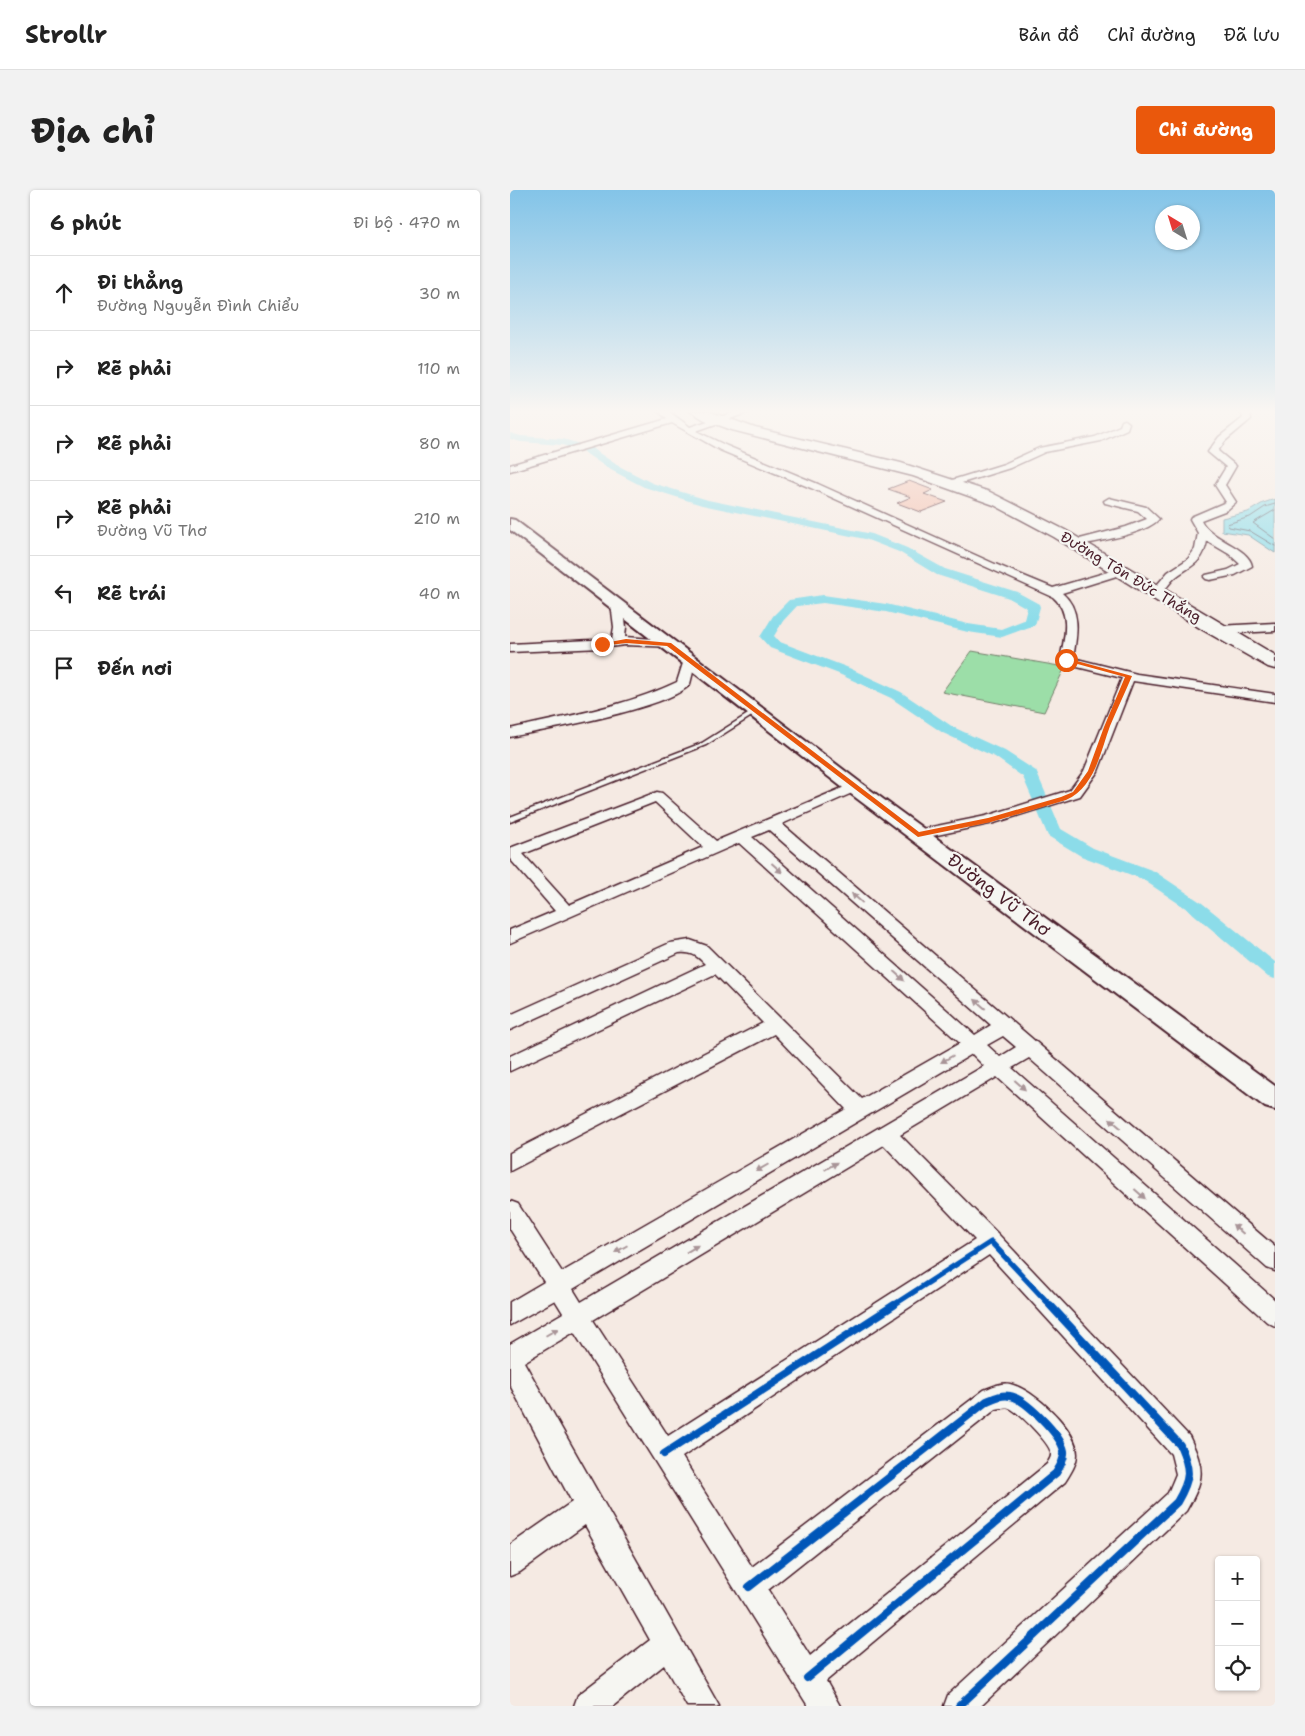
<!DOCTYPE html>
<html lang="vi">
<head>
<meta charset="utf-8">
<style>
  body { margin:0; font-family:"Shantell Sans",sans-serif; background:#f2f2f2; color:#222 }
  .controls { position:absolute; right:15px; bottom:15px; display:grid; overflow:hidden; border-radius:5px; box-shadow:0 1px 4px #0004 }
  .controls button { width:45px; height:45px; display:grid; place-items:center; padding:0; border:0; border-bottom:1px solid #e0e0e0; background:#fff; color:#222; font:25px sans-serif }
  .compass { position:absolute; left:645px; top:15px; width:45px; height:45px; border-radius:50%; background:#fff; box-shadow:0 1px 4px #0004; rotate:322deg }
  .stop { position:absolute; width:15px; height:15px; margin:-11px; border:4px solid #ea580c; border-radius:50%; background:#fff }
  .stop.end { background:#ea580c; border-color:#fff; box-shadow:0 1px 5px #0008 }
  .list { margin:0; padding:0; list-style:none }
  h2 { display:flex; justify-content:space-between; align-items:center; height:65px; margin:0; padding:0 20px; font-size:21px }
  h2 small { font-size:16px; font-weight:400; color:#767676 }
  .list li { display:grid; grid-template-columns:32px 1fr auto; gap:15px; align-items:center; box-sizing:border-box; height:75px; padding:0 20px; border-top:1px solid #e0e0e0 }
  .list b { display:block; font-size:19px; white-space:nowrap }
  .list p { margin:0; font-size:16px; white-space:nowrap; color:#767676 }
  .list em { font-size:16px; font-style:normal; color:#767676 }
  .icon { flex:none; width:28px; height:28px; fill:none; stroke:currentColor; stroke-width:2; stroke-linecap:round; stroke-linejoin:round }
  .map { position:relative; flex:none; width:765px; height:1516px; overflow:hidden; border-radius:5px }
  header { display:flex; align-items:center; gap:30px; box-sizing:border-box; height:70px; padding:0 25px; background:#fff; border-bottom:1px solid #e0e0e0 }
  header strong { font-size:24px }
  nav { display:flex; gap:28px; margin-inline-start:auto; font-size:18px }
  .intro { display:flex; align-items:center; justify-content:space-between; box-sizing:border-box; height:120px; padding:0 30px }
  h1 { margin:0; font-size:35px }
  .button { padding:12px 22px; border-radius:5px; background:#ea580c; color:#fff; font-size:18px; font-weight:700 }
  main { display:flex; gap:30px; padding:0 30px }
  aside { flex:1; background:#fff; border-radius:5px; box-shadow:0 1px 4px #0004 }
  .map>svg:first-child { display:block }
  .green { fill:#9cdea8; stroke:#737e6a }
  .water { fill:#8cdce9; stroke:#72909d }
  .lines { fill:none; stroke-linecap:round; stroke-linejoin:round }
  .shore { stroke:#646b77; stroke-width:1 }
  .canal { fill:#8cdce9; fill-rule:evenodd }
  .building { fill:#f2baa8; stroke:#4a1f2b }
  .lane-casing { stroke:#4a1f2b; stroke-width:3 }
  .street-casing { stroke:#4a1f2b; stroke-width:3 }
  .secondary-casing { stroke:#4a1f2b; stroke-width:4 }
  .highway-casing { stroke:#4a1f2b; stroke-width:3 }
  .lane { fill:#f6f6f2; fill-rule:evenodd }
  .street { fill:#f6f6f2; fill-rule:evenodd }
  .secondary { fill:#f6f6f2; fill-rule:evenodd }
  .highway { fill:#f6f6f2; fill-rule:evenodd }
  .cycleway-far1-casing { stroke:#f6f6f2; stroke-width:9 }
  .cycleway-casing { stroke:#f6f6f2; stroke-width:11 }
  .cycleway-far1 { stroke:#0057b8; stroke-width:5.5 }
  .cycleway { stroke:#0057b8; stroke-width:8 }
  .oneway { fill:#a99598 }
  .route { fill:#ea580c }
  .labels { text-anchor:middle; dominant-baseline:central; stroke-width:4.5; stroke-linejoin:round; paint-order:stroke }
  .far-street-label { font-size:15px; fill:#4a1f2b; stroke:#f6f6f2 }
  .street-label { font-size:18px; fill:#4a1f2b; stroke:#f6f6f2 }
</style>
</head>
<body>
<header>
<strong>Strollr</strong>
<nav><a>Bản đồ</a><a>Chỉ đường</a><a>Đã lưu</a></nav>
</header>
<div class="intro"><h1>Địa chỉ</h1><a class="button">Chỉ đường</a></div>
<main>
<aside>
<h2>6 phút<small>Đi bộ · 470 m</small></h2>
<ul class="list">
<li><svg class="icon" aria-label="ahead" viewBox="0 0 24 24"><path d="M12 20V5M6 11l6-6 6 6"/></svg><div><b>Đi thẳng</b><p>Đường Nguyễn Đình Chiểu</p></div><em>30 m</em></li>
<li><svg class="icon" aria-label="right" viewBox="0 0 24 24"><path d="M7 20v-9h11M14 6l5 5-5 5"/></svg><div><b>Rẽ phải</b></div><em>110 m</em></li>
<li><svg class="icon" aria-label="right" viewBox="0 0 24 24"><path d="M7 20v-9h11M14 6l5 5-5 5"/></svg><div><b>Rẽ phải</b></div><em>80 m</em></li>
<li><svg class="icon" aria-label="right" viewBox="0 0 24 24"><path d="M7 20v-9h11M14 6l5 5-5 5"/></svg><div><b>Rẽ phải</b><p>Đường Vũ Thơ</p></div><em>210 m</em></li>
<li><svg class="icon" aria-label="left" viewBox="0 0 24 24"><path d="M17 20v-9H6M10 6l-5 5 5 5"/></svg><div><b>Rẽ trái</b></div><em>40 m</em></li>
<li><svg class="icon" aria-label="arrive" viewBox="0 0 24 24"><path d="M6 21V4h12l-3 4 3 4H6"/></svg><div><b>Đến nơi</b></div></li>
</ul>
</aside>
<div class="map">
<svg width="765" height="1516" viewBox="0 0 765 1516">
  <rect width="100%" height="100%" fill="#f5eae3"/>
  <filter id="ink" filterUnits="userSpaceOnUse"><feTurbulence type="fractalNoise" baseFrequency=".02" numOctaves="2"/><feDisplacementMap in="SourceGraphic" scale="10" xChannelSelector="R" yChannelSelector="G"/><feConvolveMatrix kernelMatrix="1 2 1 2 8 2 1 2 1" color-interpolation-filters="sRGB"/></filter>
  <g filter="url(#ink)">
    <!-- green -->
    <polygon class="green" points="462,461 555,477 534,522 432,502"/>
    <!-- water -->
    <polygon class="water" points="765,309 765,363 738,345 712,341 712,328 738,322 753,313"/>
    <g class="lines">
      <!-- shore -->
      <g class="shore">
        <polyline points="765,314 755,317 740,327 717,334 719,337 740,341 765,356"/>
        <polyline points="765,320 743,333 765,349"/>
      </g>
      <!-- canal -->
      <polygon class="canal" points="0,243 11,246 53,249 80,257 107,275 142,293 198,310 362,344 397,358 435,379 507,402 529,414 530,417 525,435 492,447 458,442 376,422 313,413 287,416 273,431 264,446 270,452 339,478 391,502 443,537 495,561 526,581 551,639 583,658 644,681 692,713 765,772 765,789 758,787 680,721 632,689 571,666 538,646 513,587 485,567 433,543 381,508 329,484 260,458 250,447 263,426 279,410 313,405 376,414 458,434 491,439 514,430 517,418 499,408 427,385 389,362 355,349 192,315 134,297 99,279 72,261 52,255 11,252 0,249"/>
    </g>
    <!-- building -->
    <polygon class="building" points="399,291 423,300 414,304 437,312 411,322 387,313 401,307 378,299"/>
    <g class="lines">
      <!-- lane casing -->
      <g class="lane-casing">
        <polygon id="lane" points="246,519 249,521 248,522 196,555 0,632 0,627 192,553"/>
      </g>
      <!-- street casing -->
      <g class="street-casing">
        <g id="street">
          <path d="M148,221H158L180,237L228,221H242L186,241L217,256L308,294L485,374L543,398L608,379H616L618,381L616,383L552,403C572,420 567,445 563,468L627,484L765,504V512L623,491L588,581L570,606L484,633L408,649L402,647L400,644L402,641L476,626L560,600L574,581L612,488L551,473L550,470C554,449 562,423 543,407L301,298L210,260L162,233L0,281V275L157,229Z"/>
          <path d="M731,221H740L741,229L715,251L708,261L726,276L715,295L726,312L717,320L691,330C700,350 739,357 742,376L725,385L700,390L696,389L694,387L696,385L718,380L730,374L719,364L697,351C693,373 682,375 667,386C661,390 656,399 651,404H643L641,402L658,382L678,369L685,359L688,343L680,329L681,327L716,312L705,295L716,277L698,262L709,247L733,228Z"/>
          <polygon points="615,230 619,233 617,239 591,251 535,262 500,278 445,295 439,295 437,293 439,291 494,274 529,258 585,247 610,236 612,231"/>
          <path d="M599,308L636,317L649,329C635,345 587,351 566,356L562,355L561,353L562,351L616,337L637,329L628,321L595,313L594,311Z"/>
          <polygon points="107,409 113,413 116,437 115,447 159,450 165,454 163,457 115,455 92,458 0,462 0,454 102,449 104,437 101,413"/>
          <polygon points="765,433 765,441 708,444 702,440 708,436"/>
          <path d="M180,466L186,470L180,494C161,518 34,540 0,547V539C57,526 114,517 167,492L174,470Z"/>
          <path d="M344,593L349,594L351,597L349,600L272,634L765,1057V1081L757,1078L519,868L502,878L765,1110V1136L757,1132L487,887L390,945L489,1045L679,1246C695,1280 695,1288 676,1321L471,1516H434L438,1505L658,1303L666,1284L661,1264L479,1065L172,1267L242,1377L474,1200C482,1197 491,1192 500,1194C523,1199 567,1239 567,1264C567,1274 560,1284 555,1292L316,1491L330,1516H298L64,1142L14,1172L209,1516H177L154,1475L103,1516H64L68,1505L140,1450L75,1335L10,1382L0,1386V1355L62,1312L0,1195V1154L53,1123L45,1110L0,1135V1112L34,1092L0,1039V1011L8,1014L52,1082L336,919L264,844L0,981V963L253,833L205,784L0,881V866L195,774C186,765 182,762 169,763L0,840V825L160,753L180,750L197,756L352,909L450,853L229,653L0,753V740L45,721L0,669V658L147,602L152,603L206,651ZM145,612L193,657L59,715L13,664ZM259,640L481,835L465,845L242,647ZM493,846L506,857L490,867L477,855ZM462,864L474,876L71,1112L63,1099ZM374,955L465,1050L158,1246L83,1130ZM491,1218C493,1218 497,1217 499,1218C508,1221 540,1253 541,1263C542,1267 539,1270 537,1274L300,1466L258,1400L486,1219Z"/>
        </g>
      </g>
      <!-- secondary casing -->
      <g class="secondary-casing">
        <polygon id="secondary" points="0,329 5,330 351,593 765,896 765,920 755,917 337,601 0,340"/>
      </g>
      <!-- highway casing -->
      <g class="highway-casing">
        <polygon id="highway" points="180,221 198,221 245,238 391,273 480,302 555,340 765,465 765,479 758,477 693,440 544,347 484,315 403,286 222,240 195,230"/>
      </g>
      <!-- lane -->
      <use href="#lane" class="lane"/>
      <!-- street -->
      <use href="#street" class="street"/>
      <!-- secondary -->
      <use href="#secondary" class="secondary"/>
      <!-- highway -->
      <use href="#highway" class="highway"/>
      <!-- cycleway-far1 casing -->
      <g class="cycleway-far1-casing">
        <polyline id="cycleway-far1" points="382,1116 481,1052 541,1116"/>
      </g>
      <!-- cycleway casing -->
      <g class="cycleway-casing">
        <g id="cycleway">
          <polyline points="154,1264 384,1115"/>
          <path d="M239,1397L477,1211C484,1208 492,1204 500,1206C515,1209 551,1245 554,1261C555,1269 550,1277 546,1283L297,1488"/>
          <path d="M449,1516L667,1312C681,1288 681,1280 670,1255L540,1115"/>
        </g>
      </g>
      <!-- cycleway-far1 -->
      <use href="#cycleway-far1" class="cycleway-far1"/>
      <!-- cycleway -->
      <use href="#cycleway" class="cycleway"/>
    </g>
    <!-- one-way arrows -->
    <defs><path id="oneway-solid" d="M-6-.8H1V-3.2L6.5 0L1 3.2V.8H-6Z" transform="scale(1.25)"/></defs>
    <g class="oneway">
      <use href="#oneway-solid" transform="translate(267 678) rotate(42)"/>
      <use href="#oneway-solid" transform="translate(347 708) rotate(-139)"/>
      <use href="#oneway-solid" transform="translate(389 786) rotate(42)"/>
      <use href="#oneway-solid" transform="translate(470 814) rotate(-139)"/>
      <use href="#oneway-solid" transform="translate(437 869) rotate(150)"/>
      <use href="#oneway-solid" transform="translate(510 895) rotate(42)"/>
      <use href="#oneway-solid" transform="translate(605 933) rotate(-139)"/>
      <use href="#oneway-solid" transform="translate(321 976) rotate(-31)"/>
      <use href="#oneway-solid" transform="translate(252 978) rotate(150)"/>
      <use href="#oneway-solid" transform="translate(630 1004) rotate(42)"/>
      <use href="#oneway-solid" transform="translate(728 1039) rotate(-139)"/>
      <use href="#oneway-solid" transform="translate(111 1059) rotate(150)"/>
      <use href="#oneway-solid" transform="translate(182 1059) rotate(-31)"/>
      <use href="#oneway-solid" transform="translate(42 1142) rotate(-30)"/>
    </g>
  </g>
  <!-- sky -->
  <linearGradient id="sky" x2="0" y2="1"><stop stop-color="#83c4e8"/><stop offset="0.51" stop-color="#faf6f2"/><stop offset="1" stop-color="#faf6f2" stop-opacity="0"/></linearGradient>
  <rect width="765" height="434" fill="url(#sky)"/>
  <!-- route -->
  <path class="route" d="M116,449L161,453L409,642L478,628L551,607L563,602L578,581L594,537L615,487L553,470L556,468L622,486C615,503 607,519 600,536C590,563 585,597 556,610L481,632L408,647L157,456L116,453L92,456L89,454Z"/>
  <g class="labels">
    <!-- far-street labels -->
    <g class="far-street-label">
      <text transform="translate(621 387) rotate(31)">Đường Tôn Đức Thắng</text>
    </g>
    <!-- street labels -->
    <g class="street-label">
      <text transform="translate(489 705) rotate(37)">Đường Vũ Thơ</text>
    </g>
  </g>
</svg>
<div class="controls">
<button>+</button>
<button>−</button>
<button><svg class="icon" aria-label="locate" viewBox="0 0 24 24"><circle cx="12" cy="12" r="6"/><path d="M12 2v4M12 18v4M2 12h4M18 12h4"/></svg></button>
</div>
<svg class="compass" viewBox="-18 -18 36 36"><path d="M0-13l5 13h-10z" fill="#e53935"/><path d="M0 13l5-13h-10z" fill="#767676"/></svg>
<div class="stop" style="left:556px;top:470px"></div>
<div class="stop end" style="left:92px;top:454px"></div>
</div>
</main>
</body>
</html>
